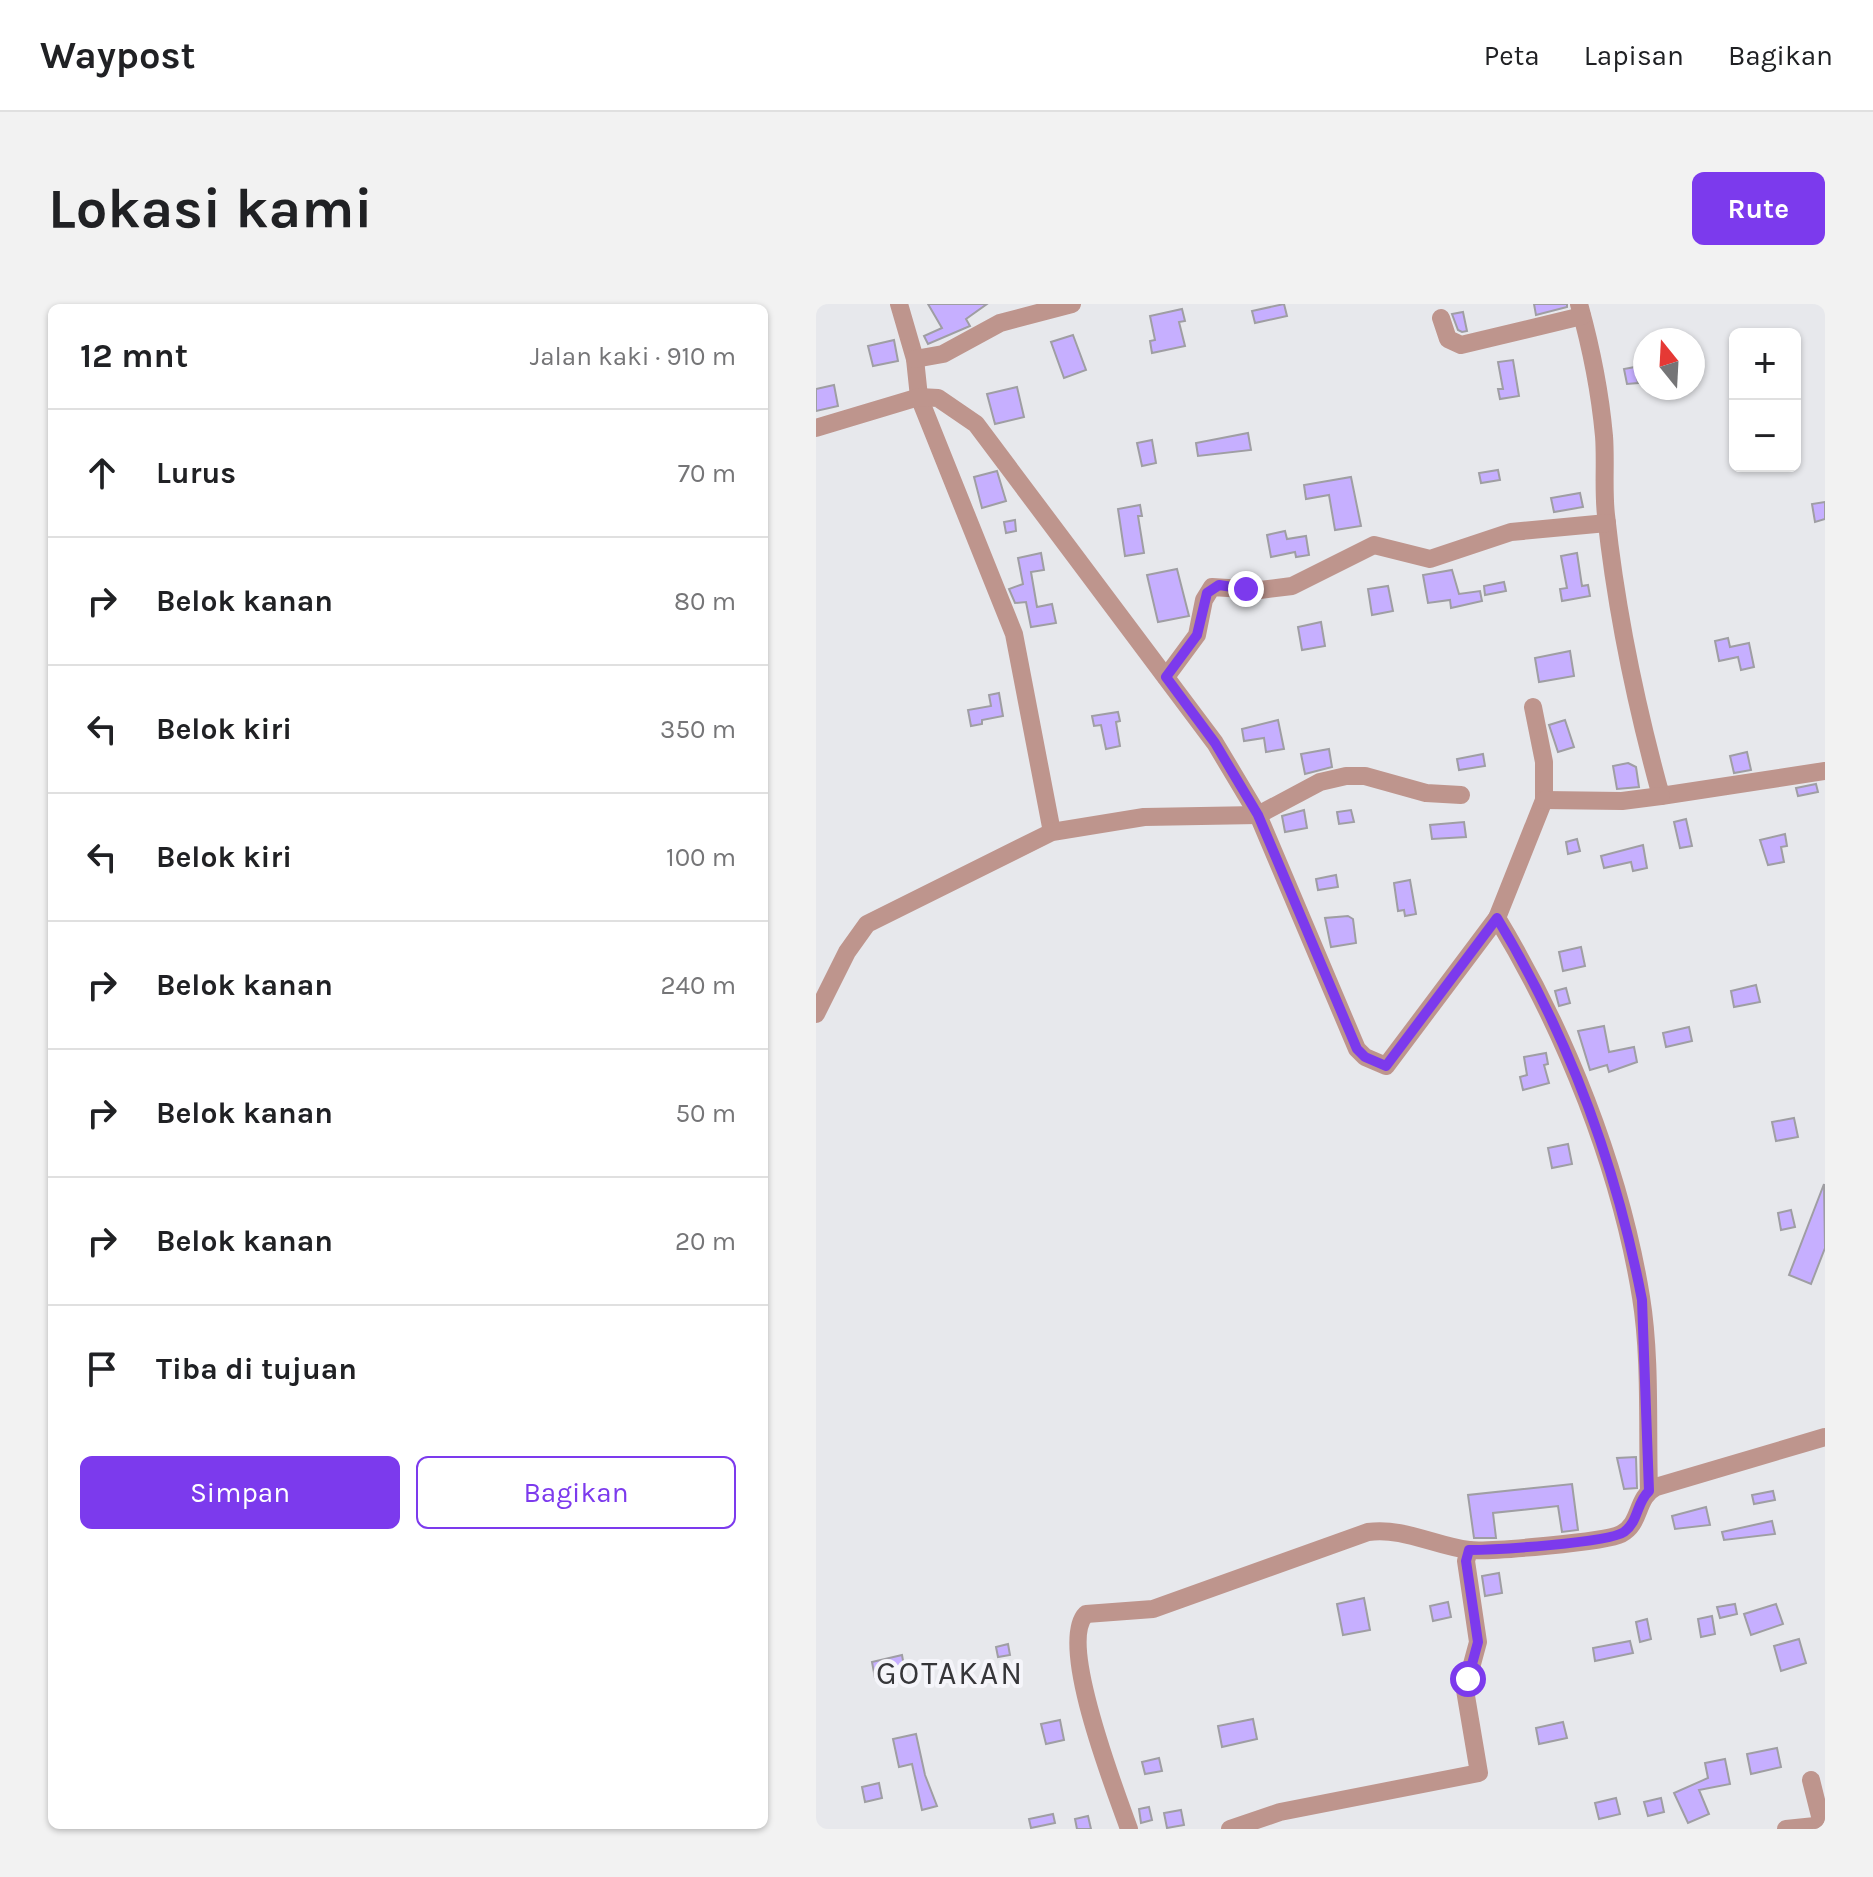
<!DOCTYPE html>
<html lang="id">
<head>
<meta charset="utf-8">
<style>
  body { margin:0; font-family:Karla,sans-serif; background:#f2f2f2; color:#202124 }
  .controls { position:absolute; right:24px; top:24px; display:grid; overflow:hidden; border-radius:12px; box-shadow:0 2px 6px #0004 }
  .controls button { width:72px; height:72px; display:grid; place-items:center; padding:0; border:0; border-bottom:2px solid #e0e0e0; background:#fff; color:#202124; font:40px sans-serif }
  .compass { position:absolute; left:817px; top:24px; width:72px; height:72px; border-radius:50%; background:#fff; box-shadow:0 2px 6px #0004; rotate:342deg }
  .stop { position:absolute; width:24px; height:24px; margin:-18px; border:6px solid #7c3aed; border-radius:50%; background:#fff }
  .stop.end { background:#7c3aed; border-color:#fff; box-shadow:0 2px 8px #0008 }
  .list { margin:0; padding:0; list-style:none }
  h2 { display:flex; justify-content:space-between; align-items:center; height:104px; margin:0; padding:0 32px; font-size:34px }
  h2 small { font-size:26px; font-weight:400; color:#757577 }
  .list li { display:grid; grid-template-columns:52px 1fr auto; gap:24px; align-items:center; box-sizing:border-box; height:128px; padding:0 32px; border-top:2px solid #e0e0e0 }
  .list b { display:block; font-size:30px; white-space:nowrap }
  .list em { font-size:26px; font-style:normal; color:#757577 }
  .actions { display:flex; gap:16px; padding:24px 32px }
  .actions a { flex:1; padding:18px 0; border:2px solid #7c3aed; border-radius:12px; text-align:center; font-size:28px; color:#7c3aed }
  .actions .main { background:#7c3aed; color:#fff }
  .icon { flex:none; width:44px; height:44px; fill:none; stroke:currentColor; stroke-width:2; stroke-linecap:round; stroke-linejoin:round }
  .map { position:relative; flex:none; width:1009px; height:1525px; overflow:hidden; border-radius:12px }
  header { display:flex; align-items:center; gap:48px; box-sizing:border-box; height:112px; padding:0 40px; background:#fff; border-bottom:2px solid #e0e0e0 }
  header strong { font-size:38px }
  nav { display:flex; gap:44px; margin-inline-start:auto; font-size:28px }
  .intro { display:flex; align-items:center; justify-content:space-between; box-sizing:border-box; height:192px; padding:0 48px }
  h1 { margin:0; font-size:56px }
  .button { padding:20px 36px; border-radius:12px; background:#7c3aed; color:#fff; font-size:28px; font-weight:700 }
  main { display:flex; gap:48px; padding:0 48px }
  aside { flex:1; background:#fff; border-radius:12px; box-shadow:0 2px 6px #0004 }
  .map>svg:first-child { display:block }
  .building { fill:#c6afff; stroke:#9f9ea3; stroke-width:2 }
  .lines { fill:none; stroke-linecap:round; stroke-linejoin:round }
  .minor { stroke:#be958d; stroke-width:18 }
  .route { stroke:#7c3aed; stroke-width:10 }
  .labels { text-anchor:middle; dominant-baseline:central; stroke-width:8; stroke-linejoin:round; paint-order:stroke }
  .quarter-label { font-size:32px; letter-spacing:2px; fill:#363639; stroke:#f5f5fa }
</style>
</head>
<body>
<header>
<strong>Waypost</strong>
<nav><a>Peta</a><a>Lapisan</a><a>Bagikan</a></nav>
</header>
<div class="intro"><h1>Lokasi kami</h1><a class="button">Rute</a></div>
<main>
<aside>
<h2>12 mnt<small>Jalan kaki · 910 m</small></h2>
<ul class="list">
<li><svg class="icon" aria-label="ahead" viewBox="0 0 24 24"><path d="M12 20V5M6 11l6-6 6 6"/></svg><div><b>Lurus</b></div><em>70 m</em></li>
<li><svg class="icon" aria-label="right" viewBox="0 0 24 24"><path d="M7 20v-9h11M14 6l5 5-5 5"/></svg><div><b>Belok kanan</b></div><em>80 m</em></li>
<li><svg class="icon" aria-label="left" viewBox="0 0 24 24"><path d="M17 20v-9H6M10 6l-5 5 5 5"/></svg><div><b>Belok kiri</b></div><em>350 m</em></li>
<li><svg class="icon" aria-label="left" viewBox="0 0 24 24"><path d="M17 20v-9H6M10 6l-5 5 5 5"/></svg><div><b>Belok kiri</b></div><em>100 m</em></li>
<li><svg class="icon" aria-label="right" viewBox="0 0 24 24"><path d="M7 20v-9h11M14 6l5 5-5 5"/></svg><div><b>Belok kanan</b></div><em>240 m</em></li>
<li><svg class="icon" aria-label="right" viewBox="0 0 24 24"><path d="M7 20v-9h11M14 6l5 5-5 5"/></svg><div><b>Belok kanan</b></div><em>50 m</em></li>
<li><svg class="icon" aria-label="right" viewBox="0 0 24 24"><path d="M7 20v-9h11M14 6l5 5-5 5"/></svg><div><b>Belok kanan</b></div><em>20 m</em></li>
<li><svg class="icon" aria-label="arrive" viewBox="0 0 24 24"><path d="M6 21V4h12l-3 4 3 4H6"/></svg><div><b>Tiba di tujuan</b></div></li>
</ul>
<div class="actions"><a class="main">Simpan</a><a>Bagikan</a></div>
</aside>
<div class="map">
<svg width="1009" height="1525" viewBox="0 0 1009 1525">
  <rect width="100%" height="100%" fill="#e7e8ec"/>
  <!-- building -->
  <g class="building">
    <polygon points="112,0 171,0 150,15 154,22 112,40 108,32 126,24"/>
    <polygon points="468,0 471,12 439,19 436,7"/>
    <polygon points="718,0 751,0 751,3 720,11"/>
    <polygon points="366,5 369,17 363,18 369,42 336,49 334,37 339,36 334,12"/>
    <polygon points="647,8 651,27 646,28 642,26 636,10"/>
    <polygon points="257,31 270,66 248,74 235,38"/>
    <polygon points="78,36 82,57 57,62 52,42"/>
    <polygon points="697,56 703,92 684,95 682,85 687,85 682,58"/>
    <polygon points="819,63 822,79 811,80 808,65"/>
    <polygon points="18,81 22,102 0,107 0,85"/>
    <polygon points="201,83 208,113 179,120 171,90"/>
    <polygon points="432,129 435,146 382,152 380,139"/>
    <polygon points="336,136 340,159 326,162 321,139"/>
    <polygon points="682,166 684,176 665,179 663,169"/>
    <polygon points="181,167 190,197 166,204 158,173"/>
    <polygon points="535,173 545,222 519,226 513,191 490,195 488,181"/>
    <polygon points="764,189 767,203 738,208 735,194"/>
    <polygon points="1009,198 1009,215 999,218 996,200"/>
    <polygon points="324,201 326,212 322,212 328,249 309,252 302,205"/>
    <polygon points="199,216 200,227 190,229 188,218"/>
    <polygon points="469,227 471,235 490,232 493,251 480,253 479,248 455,253 451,231"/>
    <polygon points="225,249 228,266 215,268 221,303 236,300 240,319 215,323 210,298 199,299 193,285 207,280 202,254"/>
    <polygon points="761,249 766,282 772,281 774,292 746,297 744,285 751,284 745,252"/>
    <polygon points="361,265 373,312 342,318 331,271"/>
    <polygon points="636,266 643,290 664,287 666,297 635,304 634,296 612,299 607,271"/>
    <polygon points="688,278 690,287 669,291 668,282"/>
    <polygon points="572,282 577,307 556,311 552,285"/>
    <polygon points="505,318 509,342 486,346 482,323"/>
    <polygon points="912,334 914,343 933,339 938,363 925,366 922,353 903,357 899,337"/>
    <polygon points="754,347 758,372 723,378 719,354"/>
    <polygon points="183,389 187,412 166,416 166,420 155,422 152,406 175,402 173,391"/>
    <polygon points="302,408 304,417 300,418 304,442 290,445 285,421 278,422 276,412"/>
    <polygon points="462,416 468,445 450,448 448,434 428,437 426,425"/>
    <polygon points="749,416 758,443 742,448 733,421"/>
    <polygon points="513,445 516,463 489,470 485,450"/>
    <polygon points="931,448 935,466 918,469 914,452"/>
    <polygon points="667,450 669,462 643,466 641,455"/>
    <polygon points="812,459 820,463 823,483 801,485 797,462"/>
    <polygon points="1000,480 1002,488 982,492 980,484"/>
    <polygon points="488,506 491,524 469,528 466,512"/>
    <polygon points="535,506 538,518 523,520 521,508"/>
    <polygon points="870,515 876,542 864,544 858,518"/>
    <polygon points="648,518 650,533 616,535 614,521"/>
    <polygon points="969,530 971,542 965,543 968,558 952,561 944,536"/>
    <polygon points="761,535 764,547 752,550 750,538"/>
    <polygon points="827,541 831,564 817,567 815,558 788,564 785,552"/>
    <polygon points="520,571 522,583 502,586 500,575"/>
    <polygon points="594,576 600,610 589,612 588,606 582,607 578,579"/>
    <polygon points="532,612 537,615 540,639 515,643 509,614"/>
    <polygon points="765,643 769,662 747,667 743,648"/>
    <polygon points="940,681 944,698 918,703 915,687"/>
    <polygon points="750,684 754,699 743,702 739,687"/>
    <polygon points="788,722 793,748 818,743 821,758 793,768 791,761 774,766 762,727"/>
    <polygon points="873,723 876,737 850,743 847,729"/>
    <polygon points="730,749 732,760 728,761 733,779 707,786 704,773 711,771 708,753"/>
    <polygon points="978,814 982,833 960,837 956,818"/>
    <polygon points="752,840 756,860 736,864 732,844"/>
    <polygon points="1008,880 1009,944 995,980 973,971"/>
    <polygon points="975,906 979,923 965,926 962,909"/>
    <polygon points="820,1153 821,1184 808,1185 801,1154"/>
    <polygon points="756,1180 762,1226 746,1228 742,1202 677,1209 680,1234 658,1234 652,1191"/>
    <polygon points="957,1187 959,1196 938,1200 936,1191"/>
    <polygon points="890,1203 894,1221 859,1225 856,1212"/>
    <polygon points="956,1217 959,1230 908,1236 906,1228"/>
    <polygon points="683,1269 686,1289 669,1292 666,1272"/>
    <polygon points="548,1294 554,1326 527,1331 521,1300"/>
    <polygon points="632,1298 635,1313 617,1317 614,1302"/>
    <polygon points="919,1300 921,1310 904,1314 901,1303"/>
    <polygon points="960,1300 967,1320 935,1331 928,1310"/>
    <polygon points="896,1312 899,1330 885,1333 882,1315"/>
    <polygon points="831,1315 835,1335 824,1338 820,1318"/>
    <polygon points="983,1335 990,1359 965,1367 958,1342"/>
    <polygon points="814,1337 817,1349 779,1357 777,1344"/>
    <polygon points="192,1340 194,1351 182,1353 180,1343"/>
    <polygon points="86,1351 89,1368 59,1374 56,1358"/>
    <polygon points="437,1415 441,1435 406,1443 402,1422"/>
    <polygon points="244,1416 248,1436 230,1440 225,1420"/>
    <polygon points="747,1418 751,1434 723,1440 720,1424"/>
    <polygon points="100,1430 109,1471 121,1502 106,1506 96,1460 83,1463 77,1435"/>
    <polygon points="961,1444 965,1463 935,1470 931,1450"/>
    <polygon points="343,1454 346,1467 329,1470 326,1458"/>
    <polygon points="909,1455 914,1480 883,1486 893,1510 872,1519 858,1489 892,1474 889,1459"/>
    <polygon points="63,1479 66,1494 49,1498 46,1483"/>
    <polygon points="800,1494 804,1510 783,1515 779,1499"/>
    <polygon points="845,1494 848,1508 832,1512 828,1498"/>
    <polygon points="333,1503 336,1516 325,1519 323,1505"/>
    <polygon points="365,1506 368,1521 351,1524 348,1509"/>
    <polygon points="237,1510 239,1519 215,1524 213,1515"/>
    <polygon points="272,1512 275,1525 261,1525 259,1515"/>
  </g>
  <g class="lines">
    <!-- minor -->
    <g class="minor">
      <polyline points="83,0 99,55 103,93 198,330 236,528"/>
      <path d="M763,0C775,43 784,88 788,132C790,158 787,185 790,211C800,305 820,401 845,492L1009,467"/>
      <polyline points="625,14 632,35 645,41 766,12"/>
      <polyline points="99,55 127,50 184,19 256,0"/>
      <polyline points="0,124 103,93 122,94 160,120 399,439 442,511 541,745 549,753 570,762 681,614 728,496 728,458 717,403"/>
      <polyline points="350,373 381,331 388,296 396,283 444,286 476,282 558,241 614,255 695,228 791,219"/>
      <polyline points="728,496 806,497 845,492"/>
      <path d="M681,614C749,726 804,864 825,993C835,1055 831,1123 833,1187"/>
      <polyline points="0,710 31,648 51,620 236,528 328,513 442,511 504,478 530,472 549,472 610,489 645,491"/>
      <polyline points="995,1476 1006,1520"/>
      <path d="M313,1525C300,1488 241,1339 270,1310L337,1305L552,1228C587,1223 619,1242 653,1246C673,1248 790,1238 805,1230C826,1219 819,1194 840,1183L1009,1133"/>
      <polyline points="414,1525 464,1508 663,1469 649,1386 662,1338 650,1257 653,1246"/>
      <polyline points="970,1525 1009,1521"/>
    </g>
  </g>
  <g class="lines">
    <!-- route -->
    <path class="route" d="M430,285L403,281L391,289L381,331L350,373L399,439L442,511L541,745L549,753L570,762L681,614C752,731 800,861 826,996L833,1187C820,1199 823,1217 808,1228C792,1239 678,1246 653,1246L650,1257L662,1338L652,1375"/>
  </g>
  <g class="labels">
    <!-- quarter labels -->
    <g class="quarter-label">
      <text x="134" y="1369">GOTAKAN</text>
    </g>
  </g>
</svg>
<div class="controls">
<button>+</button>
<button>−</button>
</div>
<svg class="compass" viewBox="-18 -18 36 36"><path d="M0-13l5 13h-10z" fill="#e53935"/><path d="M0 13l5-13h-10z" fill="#757577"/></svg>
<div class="stop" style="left:652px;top:1375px"></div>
<div class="stop end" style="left:430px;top:285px"></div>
</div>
</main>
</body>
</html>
